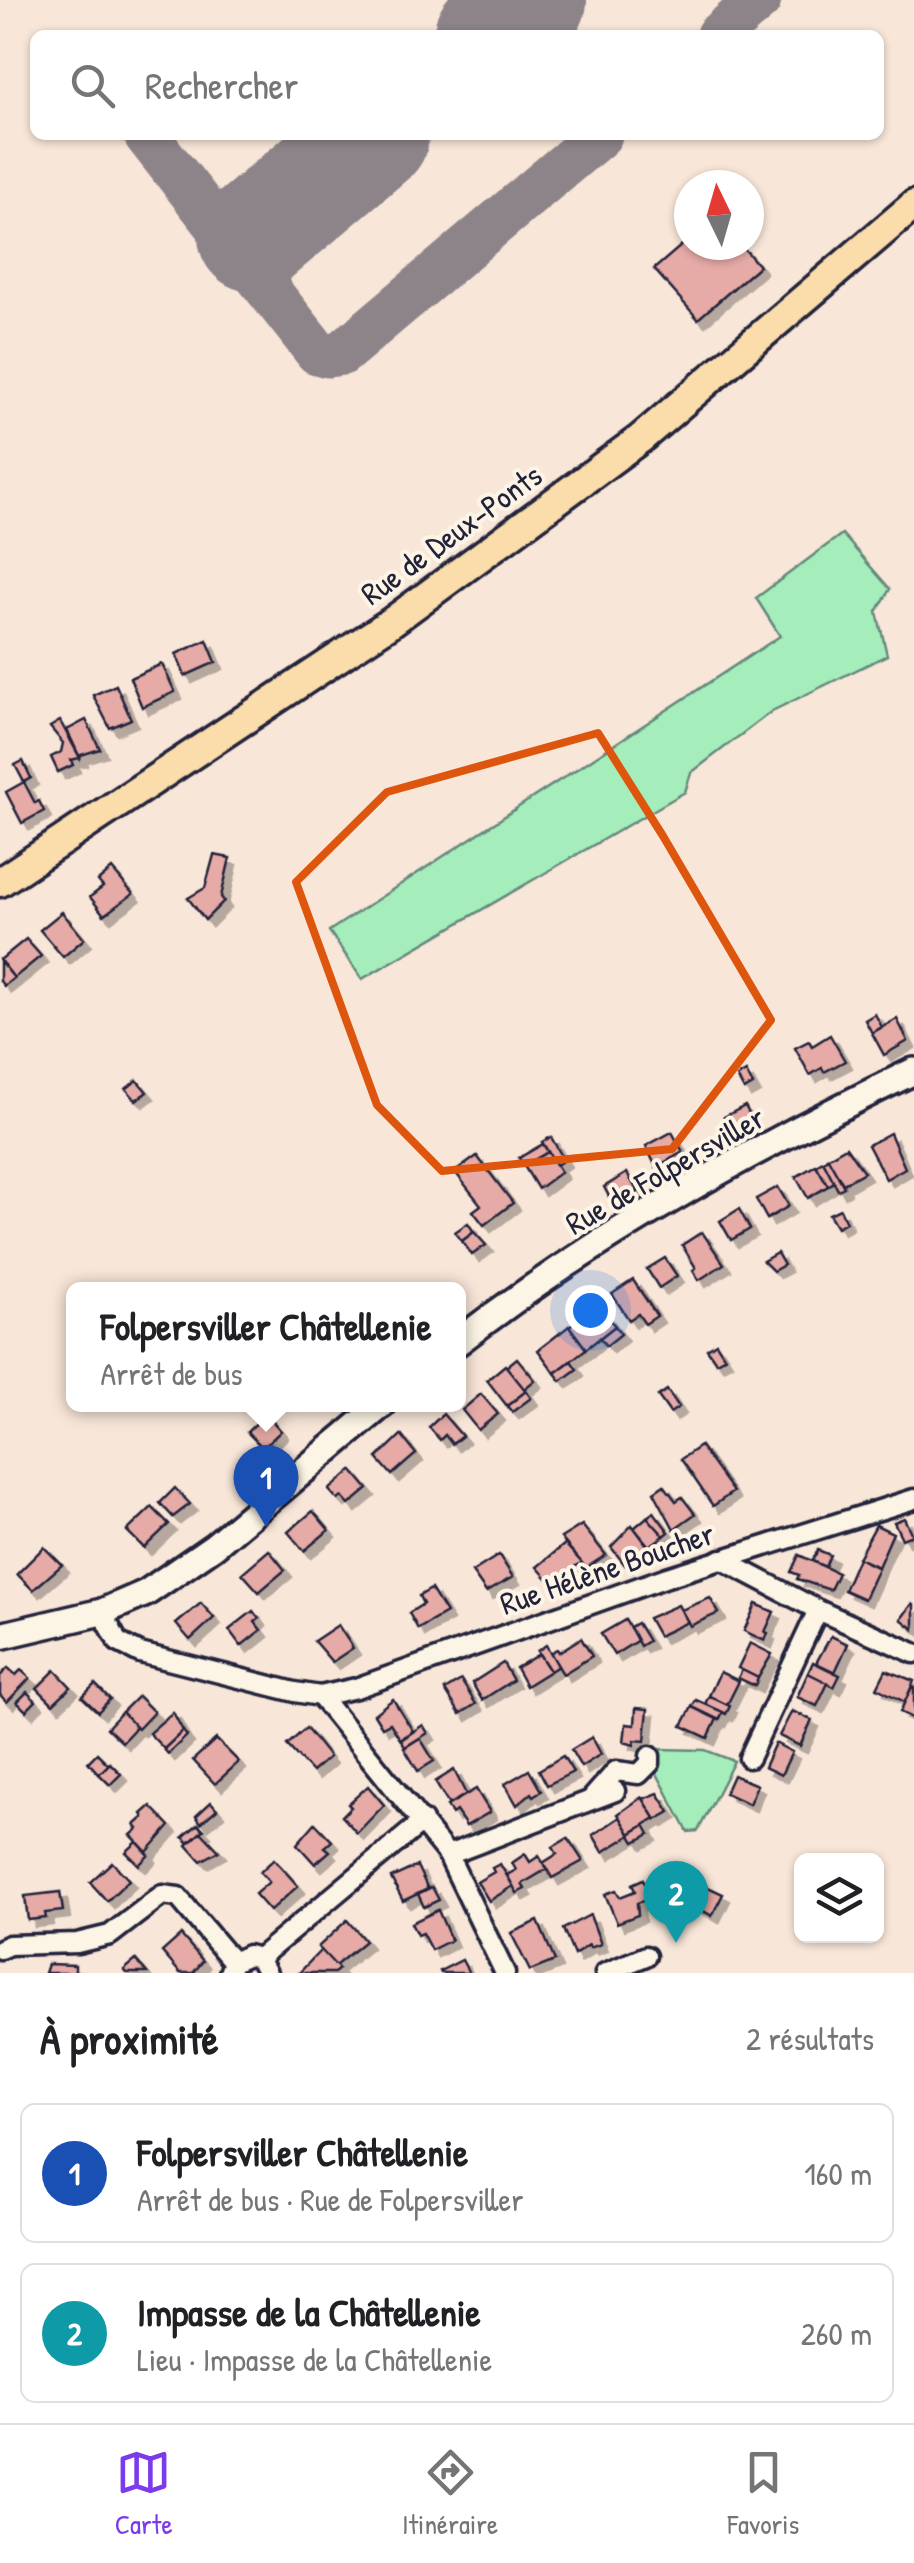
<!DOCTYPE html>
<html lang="fr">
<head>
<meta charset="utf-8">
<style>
  body { margin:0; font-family:"Patrick Hand",sans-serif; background:#f6f6f6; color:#202124 }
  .controls { position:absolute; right:30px; bottom:30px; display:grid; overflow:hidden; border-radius:15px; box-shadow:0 2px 8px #0004 }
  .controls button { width:90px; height:90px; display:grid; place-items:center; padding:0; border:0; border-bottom:2px solid #e0e0e0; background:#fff; color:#202124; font:50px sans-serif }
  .compass { position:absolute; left:674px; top:170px; width:90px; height:90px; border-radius:50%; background:#fff; box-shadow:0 2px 8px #0004; rotate:355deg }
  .you { position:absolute; left:590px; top:1310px; width:35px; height:35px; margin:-25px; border:8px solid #fff; border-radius:50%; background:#1a73e8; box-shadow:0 0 0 15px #1a73e833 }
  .badge { display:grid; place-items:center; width:65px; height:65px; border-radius:50%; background:#7c3aed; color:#fff; font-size:32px; font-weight:700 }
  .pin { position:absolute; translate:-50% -82px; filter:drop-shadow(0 2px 5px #0008) }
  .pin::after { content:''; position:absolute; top:52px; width:35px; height:30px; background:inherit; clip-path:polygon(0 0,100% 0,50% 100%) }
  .popup { position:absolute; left:66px; top:1282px; width:400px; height:130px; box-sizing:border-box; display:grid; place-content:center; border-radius:15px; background:#fff; filter:drop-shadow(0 2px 8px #0005); font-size:32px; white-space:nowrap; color:#757577 }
  .popup b { font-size:38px; color:#202124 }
  .popup::after { content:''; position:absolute; left:50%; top:100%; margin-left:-20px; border:20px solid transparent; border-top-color:#fff }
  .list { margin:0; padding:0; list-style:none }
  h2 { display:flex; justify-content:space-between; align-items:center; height:130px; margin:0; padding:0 40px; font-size:42px }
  h2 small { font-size:32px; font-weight:400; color:#757577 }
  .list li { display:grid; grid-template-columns:65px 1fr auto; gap:30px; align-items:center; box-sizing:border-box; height:140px; margin:0 20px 20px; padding:0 20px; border:2px solid #e0e0e0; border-radius:15px }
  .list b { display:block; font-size:38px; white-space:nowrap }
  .list p { margin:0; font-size:32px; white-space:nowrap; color:#757577 }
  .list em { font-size:32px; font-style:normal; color:#757577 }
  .icon { flex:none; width:55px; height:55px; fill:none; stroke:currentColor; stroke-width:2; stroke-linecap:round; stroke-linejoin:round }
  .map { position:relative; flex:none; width:914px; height:1973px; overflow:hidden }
  .search { position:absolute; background:#fff; box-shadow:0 2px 8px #0004; left:30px; right:30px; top:30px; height:110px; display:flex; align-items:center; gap:25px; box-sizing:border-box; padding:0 35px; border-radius:15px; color:#757577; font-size:38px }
  .sheet { height:450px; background:#fff }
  nav { display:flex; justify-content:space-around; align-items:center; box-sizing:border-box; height:140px; border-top:2px solid #e0e0e0; background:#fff; font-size:28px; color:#757577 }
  nav a { display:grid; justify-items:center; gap:5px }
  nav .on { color:#7c3aed }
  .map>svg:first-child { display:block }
  .green { fill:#a5edbb; stroke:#64887b; stroke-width:2.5 }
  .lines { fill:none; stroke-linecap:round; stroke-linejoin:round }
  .taxiway { stroke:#8d848a; stroke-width:45 }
  .runway { stroke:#8d848a; stroke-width:112 }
  .building { fill:#e6aba6; stroke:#22223b; stroke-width:2.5; filter:url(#shadow) }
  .street-casing { stroke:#22223b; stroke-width:25 }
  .secondary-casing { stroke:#22223b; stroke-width:32 }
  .primary-casing { stroke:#22223b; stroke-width:35 }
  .street { stroke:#fcf5e5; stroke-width:18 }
  .secondary { stroke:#fcf5e5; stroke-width:25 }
  .primary { stroke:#faddab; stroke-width:28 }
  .marked { fill:none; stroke:#de560e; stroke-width:8; stroke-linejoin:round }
  .labels { text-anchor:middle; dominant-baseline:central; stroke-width:8; stroke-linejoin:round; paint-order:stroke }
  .street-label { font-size:32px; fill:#22223b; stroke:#fcf5e5 }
</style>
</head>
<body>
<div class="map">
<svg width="914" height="1973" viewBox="0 0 914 1973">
  <defs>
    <filter id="shadow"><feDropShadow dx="7" dy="7" stdDeviation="0" flood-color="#0004"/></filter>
  </defs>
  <rect width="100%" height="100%" fill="#f8e6d8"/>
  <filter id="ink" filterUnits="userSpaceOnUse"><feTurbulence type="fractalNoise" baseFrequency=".01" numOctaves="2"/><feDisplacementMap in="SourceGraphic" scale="20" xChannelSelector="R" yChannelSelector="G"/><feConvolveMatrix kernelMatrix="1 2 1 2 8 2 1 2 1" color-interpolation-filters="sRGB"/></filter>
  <g filter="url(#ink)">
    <!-- green -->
    <g class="green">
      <polygon points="842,534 890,589 877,612 887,655 772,711 691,773 685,792 362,979 329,931 780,636 756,598"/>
      <polygon points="657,1749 705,1750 734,1761 698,1831 688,1832 654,1768"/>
    </g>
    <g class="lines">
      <!-- taxiway -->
      <g class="taxiway">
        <polyline points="718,35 759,0"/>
        <polyline points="146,135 317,352 328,355 342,353 600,135"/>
      </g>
      <!-- runway -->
      <g class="runway">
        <polyline points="490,35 531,0"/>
        <polyline points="254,236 373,135"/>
      </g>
    </g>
    <!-- building -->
    <g class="building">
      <polygon points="689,239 689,245 741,245 759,266 698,319 654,269"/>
      <polygon points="207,640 216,662 185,676 176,654"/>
      <polygon points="162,664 175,692 142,707 130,678"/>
      <polygon points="116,685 131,719 110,728 93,695"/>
      <polygon points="86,720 100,749 81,755 80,758 67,730"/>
      <polygon points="60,721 80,758 71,760 73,765 58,772 51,757 61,752 63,743 50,727"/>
      <polygon points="23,761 31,778 24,782 15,765"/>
      <polygon points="24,782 35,803 39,801 44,811 22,823 6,792"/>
      <polygon points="214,855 230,858 221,897 224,901 205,920 188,898 205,888"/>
      <polygon points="112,869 133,894 104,915 90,897 103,887 98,881"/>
      <polygon points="62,912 84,939 63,957 40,930"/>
      <polygon points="26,939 41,956 14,978 0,960"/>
      <polygon points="0,961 14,978 4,986 0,981"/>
      <polygon points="875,1014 882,1027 872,1033 865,1020"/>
      <polygon points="897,1019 908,1041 884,1055 872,1033"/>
      <polygon points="830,1035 845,1061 824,1072 822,1068 810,1075 795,1048 809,1041 812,1046"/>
      <polygon points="746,1072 753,1085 744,1090 737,1077"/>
      <polygon points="137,1080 147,1092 136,1100 126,1089"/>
      <polygon points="745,1106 756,1126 735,1138 724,1117"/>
      <polygon points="672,1132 683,1152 656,1167 646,1146"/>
      <polygon points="890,1133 905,1168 886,1179 868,1145"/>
      <polygon points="551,1137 564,1160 556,1165 542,1142"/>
      <polygon points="543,1144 548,1152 524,1166 519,1158"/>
      <polygon points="846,1147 864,1172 843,1184 827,1158"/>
      <polygon points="548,1152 561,1172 538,1189 524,1166"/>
      <polygon points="477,1156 513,1203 484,1225 473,1211 481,1205 455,1172"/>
      <polygon points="828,1158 844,1187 838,1190 823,1161"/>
      <polygon points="823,1161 834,1182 828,1186 816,1165"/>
      <polygon points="816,1165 828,1186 808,1198 796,1177"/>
      <polygon points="627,1173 638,1192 614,1206 604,1187"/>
      <polygon points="778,1187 789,1206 767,1219 756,1199"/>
      <polygon points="739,1209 750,1229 731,1240 720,1221"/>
      <polygon points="840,1209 846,1222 837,1227 829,1214"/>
      <polygon points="468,1223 474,1232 462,1241 455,1232"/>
      <polygon points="474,1232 486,1245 472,1255 462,1241"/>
      <polygon points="702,1232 724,1264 699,1280 693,1270 696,1268 682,1245"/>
      <polygon points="777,1253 784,1265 773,1271 763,1261"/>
      <polygon points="665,1258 677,1276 659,1288 647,1269"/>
      <polygon points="633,1280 657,1316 645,1324 638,1314 629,1320 612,1294"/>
      <polygon points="598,1304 615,1326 586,1349 569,1326"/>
      <polygon points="569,1326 586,1349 555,1373 538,1350"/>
      <polygon points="615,1326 621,1334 606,1346 600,1338"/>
      <polygon points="716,1343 725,1357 716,1362 707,1349"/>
      <polygon points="517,1358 535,1380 524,1389 506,1367"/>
      <polygon points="571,1361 577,1369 561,1381 555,1373"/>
      <polygon points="505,1365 526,1391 507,1406 487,1380"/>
      <polygon points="667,1390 679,1407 670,1413 658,1396"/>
      <polygon points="526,1391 531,1398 512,1412 507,1406"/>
      <polygon points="481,1394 498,1414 478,1430 462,1410"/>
      <polygon points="266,1414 281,1431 263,1448 247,1432"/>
      <polygon points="443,1414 462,1436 452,1444 445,1435 440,1440 429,1427"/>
      <polygon points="401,1435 416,1454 392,1475 377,1458"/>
      <polygon points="700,1446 733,1492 713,1506 681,1459"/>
      <polygon points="352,1470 368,1489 349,1505 342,1497 338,1500 329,1490"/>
      <polygon points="664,1485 676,1501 682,1497 695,1514 674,1529 654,1492"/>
      <polygon points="175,1488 190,1504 173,1517 160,1503"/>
      <polygon points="152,1507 169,1524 144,1548 127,1531"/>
      <polygon points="313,1511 329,1530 304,1551 288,1532"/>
      <polygon points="654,1512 669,1532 664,1536 647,1517"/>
      <polygon points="647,1517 664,1536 649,1546 634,1528"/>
      <polygon points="904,1518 912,1535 902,1539 894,1522"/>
      <polygon points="582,1525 606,1555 586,1568 561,1538"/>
      <polygon points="632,1525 650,1549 641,1556 638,1553 625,1565 611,1547"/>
      <polygon points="876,1525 893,1533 878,1567 858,1558"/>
      <polygon points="565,1544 582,1563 572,1568 554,1586 537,1567"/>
      <polygon points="44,1547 62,1565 33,1590 17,1574"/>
      <polygon points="269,1550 285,1570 259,1592 242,1573"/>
      <polygon points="818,1550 830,1555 825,1567 812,1561"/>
      <polygon points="499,1555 513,1577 486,1592 472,1572"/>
      <polygon points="799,1555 838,1573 830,1590 797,1579 799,1575 791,1572"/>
      <polygon points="858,1558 878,1568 864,1599 844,1590"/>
      <polygon points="431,1589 446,1613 418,1629 409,1613 423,1604 419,1596"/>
      <polygon points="710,1598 719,1613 690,1626 681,1610"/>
      <polygon points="201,1603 214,1618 190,1640 176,1624"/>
      <polygon points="756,1604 774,1612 765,1632 768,1633 765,1641 744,1631"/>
      <polygon points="912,1604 914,1605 914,1629 901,1619"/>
      <polygon points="678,1605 688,1622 658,1636 648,1618"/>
      <polygon points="253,1611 259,1619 255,1622 261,1630 241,1646 229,1630"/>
      <polygon points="625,1620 638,1640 614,1655 601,1634"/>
      <polygon points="637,1623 648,1641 640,1646 630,1627"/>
      <polygon points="338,1625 353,1648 332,1662 314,1641"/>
      <polygon points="831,1636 848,1644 835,1672 816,1663"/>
      <polygon points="581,1638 592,1656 563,1674 550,1653 557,1649 559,1652"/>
      <polygon points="750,1643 772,1654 758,1678 738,1668"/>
      <polygon points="546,1645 558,1666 550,1671 537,1651"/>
      <polygon points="539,1654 550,1671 526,1686 516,1668"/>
      <polygon points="813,1662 840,1675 834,1687 808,1673"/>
      <polygon points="503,1663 513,1680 482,1700 472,1683"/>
      <polygon points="8,1668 16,1675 21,1670 30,1678 7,1702 0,1695 0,1676"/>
      <polygon points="55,1670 71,1687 53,1704 37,1688"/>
      <polygon points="742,1670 758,1678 755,1686 738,1678"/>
      <polygon points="886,1670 914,1681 905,1702 877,1688"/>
      <polygon points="720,1672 739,1681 727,1705 709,1696"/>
      <polygon points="808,1673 828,1683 817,1706 797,1697"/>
      <polygon points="461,1680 476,1704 460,1714 445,1690"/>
      <polygon points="95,1684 110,1699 98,1712 82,1697"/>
      <polygon points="912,1687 914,1688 914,1719 900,1712"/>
      <polygon points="27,1692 36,1701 26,1711 17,1702"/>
      <polygon points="138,1696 154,1712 138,1729 122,1712"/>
      <polygon points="709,1696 730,1706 726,1714 705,1704"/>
      <polygon points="393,1699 413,1731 400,1739 390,1723 382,1727 374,1714"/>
      <polygon points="696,1700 723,1712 719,1720 692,1707"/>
      <polygon points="692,1707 717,1719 708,1738 682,1726"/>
      <polygon points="636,1708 648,1709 645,1741 635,1740 634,1745 624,1742 626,1724 635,1725"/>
      <polygon points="792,1711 812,1720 800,1746 779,1736"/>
      <polygon points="122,1712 136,1727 122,1742 107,1728"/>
      <polygon points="173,1712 183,1731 164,1749 149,1733"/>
      <polygon points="423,1725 428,1733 405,1747 401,1740"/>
      <polygon points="306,1728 329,1757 312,1772 287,1745"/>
      <polygon points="183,1731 187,1736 168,1754 164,1749"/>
      <polygon points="592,1737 601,1754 581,1767 571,1750"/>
      <polygon points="420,1738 434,1761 418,1771 404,1748"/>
      <polygon points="216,1739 239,1762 215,1784 193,1760"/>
      <polygon points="775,1743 792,1752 781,1775 764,1767"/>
      <polygon points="97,1753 109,1765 99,1774 88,1762"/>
      <polygon points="563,1756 573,1772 547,1785 539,1770"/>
      <polygon points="110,1763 121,1774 110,1785 99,1774"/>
      <polygon points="454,1770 466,1794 449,1805 435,1782"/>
      <polygon points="529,1770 541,1791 533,1796 531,1793 517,1805 505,1784"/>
      <polygon points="733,1775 757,1785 749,1804 725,1793"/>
      <polygon points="368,1786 384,1805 357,1833 342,1816 351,1807 348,1804"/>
      <polygon points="476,1789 490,1812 466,1826 456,1811 452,1814 447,1806"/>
      <polygon points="658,1793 670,1812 656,1820 643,1799"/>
      <polygon points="642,1797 655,1818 630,1834 618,1814"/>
      <polygon points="211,1802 217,1809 201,1823 196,1816"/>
      <polygon points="151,1806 170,1826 147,1852 131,1835 138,1829 135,1825 144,1817 142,1814"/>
      <polygon points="620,1817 631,1835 603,1852 593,1835"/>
      <polygon points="315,1823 332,1841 325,1847 330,1851 315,1864 297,1844"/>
      <polygon points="198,1824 204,1830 189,1843 183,1837"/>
      <polygon points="645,1825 650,1834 635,1842 630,1834"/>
      <polygon points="201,1832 219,1851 201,1861 187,1845"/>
      <polygon points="568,1838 583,1861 552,1878 543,1863 557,1854 553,1847"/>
      <polygon points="137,1842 149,1855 139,1865 126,1852"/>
      <polygon points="525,1854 530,1862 539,1856 547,1869 522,1884 525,1889 517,1893 507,1875 516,1870 512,1863"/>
      <polygon points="274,1859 298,1886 270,1911 255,1894 269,1882 260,1872"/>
      <polygon points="112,1862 129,1880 107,1901 90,1882"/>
      <polygon points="500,1864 513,1886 489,1901 477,1882 494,1872 492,1868"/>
      <polygon points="417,1866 428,1889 403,1901 391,1878"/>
      <polygon points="689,1878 723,1894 712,1916 690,1903 688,1908 677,1902"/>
      <polygon points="643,1879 651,1898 637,1903 638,1915 617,1923 605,1894 616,1890 620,1897 635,1891 632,1884"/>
      <polygon points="432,1887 439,1900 424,1907 418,1894"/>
      <polygon points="60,1892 63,1911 45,1913 46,1918 28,1920 25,1896"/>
      <polygon points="438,1910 451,1940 431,1950 422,1933 417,1935 411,1923"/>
      <polygon points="590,1915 601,1944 590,1948 589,1945 574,1955 563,1929"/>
      <polygon points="347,1920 365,1941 335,1966 318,1947"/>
      <polygon points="538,1921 555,1961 530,1971 511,1933"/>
      <polygon points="181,1935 203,1961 193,1973 180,1973 162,1952"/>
      <polygon points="321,1950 339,1969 334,1973 299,1973"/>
      <polygon points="136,1960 147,1973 127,1973 124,1970"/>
      <polygon points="462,1960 469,1973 441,1973 440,1971"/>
      <polygon points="48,1964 75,1965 75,1973 45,1973"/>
    </g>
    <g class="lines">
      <!-- street casing -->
      <g class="street-casing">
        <g id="street">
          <polyline points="721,1559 818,1610 914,1653"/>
          <polyline points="102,1612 118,1642 140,1653 295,1692 320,1696 356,1688 667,1577 914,1499"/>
          <polyline points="320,1696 448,1855 505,1973"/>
          <polyline points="749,1758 818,1610"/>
          <polyline points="593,1797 616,1771 639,1774 650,1763 650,1756"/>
          <polyline points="448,1855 615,1791"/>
          <polyline points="0,1949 9,1945 77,1943 110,1935 162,1895 178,1897 233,1962"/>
          <polyline points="259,1958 423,1821"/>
          <polyline points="229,1973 233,1962 248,1955 259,1958 267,1973"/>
          <polyline points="605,1973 646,1956"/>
        </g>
      </g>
      <!-- secondary casing -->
      <g class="secondary-casing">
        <g id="secondary">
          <path d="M458,1342C598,1234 755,1148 914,1071"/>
          <polyline points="0,1636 102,1612 146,1593 214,1546 383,1404"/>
        </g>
      </g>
      <!-- primary casing -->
      <g class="primary-casing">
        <polyline id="primary" points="0,882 390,623 640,439 914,205"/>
      </g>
      <!-- street -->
      <use href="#street" class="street"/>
      <!-- secondary -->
      <use href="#secondary" class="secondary"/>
      <!-- primary -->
      <use href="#primary" class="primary"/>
    </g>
  </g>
  <!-- marked area -->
  <path class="marked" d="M598,733L663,836L771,1020L672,1149L442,1171L377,1105L296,882L387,792Z"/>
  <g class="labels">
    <!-- street labels -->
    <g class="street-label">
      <text transform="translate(451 534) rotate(-36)">Rue de Deux-Ponts</text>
      <text transform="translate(665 1170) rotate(-30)">Rue de Folpersviller</text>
      <text transform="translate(607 1568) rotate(-19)">Rue Hélène Boucher</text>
    </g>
  </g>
</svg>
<div class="controls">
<button><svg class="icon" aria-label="layers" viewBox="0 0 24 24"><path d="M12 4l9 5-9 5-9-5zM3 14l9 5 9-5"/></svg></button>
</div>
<svg class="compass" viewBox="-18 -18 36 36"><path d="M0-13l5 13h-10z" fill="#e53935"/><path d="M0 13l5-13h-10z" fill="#757577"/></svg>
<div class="you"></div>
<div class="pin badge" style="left:266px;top:1527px;background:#1a4fb4">1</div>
<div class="popup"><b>Folpersviller Châtellenie</b>Arrêt de bus</div>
<div class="pin badge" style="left:676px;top:1943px;background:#0f9aa8">2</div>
<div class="search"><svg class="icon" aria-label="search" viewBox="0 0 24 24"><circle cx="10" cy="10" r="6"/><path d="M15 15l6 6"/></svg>Rechercher</div>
</div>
<section class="sheet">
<h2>À proximité<small>2 résultats</small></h2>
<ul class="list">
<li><span class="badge" style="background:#1a4fb4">1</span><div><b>Folpersviller Châtellenie</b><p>Arrêt de bus · Rue de Folpersviller</p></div><em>160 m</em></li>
<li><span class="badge" style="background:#0f9aa8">2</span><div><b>Impasse de la Châtellenie</b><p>Lieu · Impasse de la Châtellenie</p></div><em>260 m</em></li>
</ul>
</section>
<nav>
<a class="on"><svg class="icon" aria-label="map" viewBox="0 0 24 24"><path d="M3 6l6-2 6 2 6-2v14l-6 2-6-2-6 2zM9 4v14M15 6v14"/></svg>Carte</a>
<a><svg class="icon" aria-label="directions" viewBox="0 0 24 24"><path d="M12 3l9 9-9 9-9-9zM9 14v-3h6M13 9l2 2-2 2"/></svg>Itinéraire</a>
<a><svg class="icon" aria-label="saved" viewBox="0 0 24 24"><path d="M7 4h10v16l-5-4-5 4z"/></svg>Favoris</a>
</nav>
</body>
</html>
